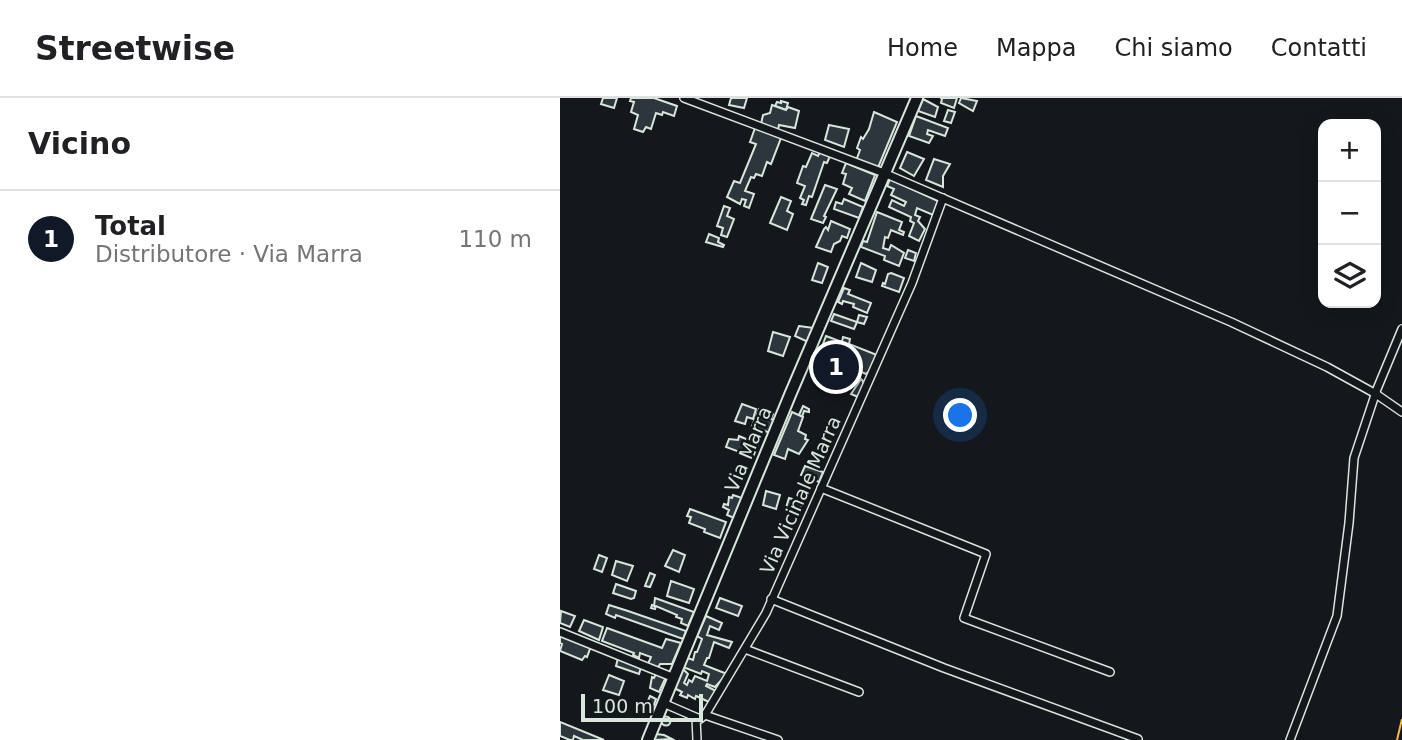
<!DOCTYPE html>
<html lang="it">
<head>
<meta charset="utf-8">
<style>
  body { margin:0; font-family:"DejaVu Sans",sans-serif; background:#f6f6f6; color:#202124 }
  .controls { position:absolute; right:21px; top:21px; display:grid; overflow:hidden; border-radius:14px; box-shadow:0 4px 18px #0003 }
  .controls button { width:63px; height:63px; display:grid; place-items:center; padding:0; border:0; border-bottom:2px solid #e0e0e0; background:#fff; color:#202124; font:35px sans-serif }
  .scale { position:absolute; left:21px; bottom:18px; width:122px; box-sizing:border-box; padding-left:7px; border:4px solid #d8e6dc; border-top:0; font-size:19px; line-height:24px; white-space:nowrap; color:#d8e6dc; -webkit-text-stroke:5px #14181c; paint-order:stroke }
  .you { position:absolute; left:401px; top:318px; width:24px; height:24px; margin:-18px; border:5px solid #fff; border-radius:50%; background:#1a73e8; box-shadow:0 0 0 10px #1a73e833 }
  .badge { display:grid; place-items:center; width:46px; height:46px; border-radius:50%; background:#111827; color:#fff; font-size:23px; font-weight:700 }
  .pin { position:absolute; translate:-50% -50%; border:4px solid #fff; box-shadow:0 2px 7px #0006 }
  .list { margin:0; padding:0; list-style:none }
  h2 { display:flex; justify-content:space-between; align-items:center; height:91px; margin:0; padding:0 28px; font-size:30px }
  h2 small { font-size:23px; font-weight:400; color:#757577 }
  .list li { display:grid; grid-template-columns:46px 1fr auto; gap:21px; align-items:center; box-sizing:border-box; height:98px; padding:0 28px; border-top:2px solid #e0e0e0 }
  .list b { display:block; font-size:26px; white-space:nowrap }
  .list p { margin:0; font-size:23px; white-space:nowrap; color:#757577 }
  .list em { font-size:23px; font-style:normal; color:#757577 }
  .icon { flex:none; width:38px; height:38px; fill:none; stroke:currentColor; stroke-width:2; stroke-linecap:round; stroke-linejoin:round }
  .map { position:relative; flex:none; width:842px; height:642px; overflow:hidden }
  header { display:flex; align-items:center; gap:42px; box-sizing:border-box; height:98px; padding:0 35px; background:#fff; border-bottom:2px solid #e0e0e0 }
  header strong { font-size:33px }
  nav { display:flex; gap:38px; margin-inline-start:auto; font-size:24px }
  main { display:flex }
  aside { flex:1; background:#fff }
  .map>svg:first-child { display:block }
  .building { fill:#2c363c; stroke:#d8e6dc; stroke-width:2 }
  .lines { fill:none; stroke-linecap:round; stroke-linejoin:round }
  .minor-casing { stroke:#d8e6dc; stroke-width:10 }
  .secondary-casing { stroke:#d8e6dc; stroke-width:14 }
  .minor { stroke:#14181c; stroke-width:7 }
  .secondary { stroke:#14181c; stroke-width:10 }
  .power { stroke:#ffb74d; stroke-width:2; stroke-dasharray:24 5 3.5 5; stroke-linecap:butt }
  .labels { text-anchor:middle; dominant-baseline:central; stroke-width:5; stroke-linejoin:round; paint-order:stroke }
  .street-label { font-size:19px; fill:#d8e6dc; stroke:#14181c }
</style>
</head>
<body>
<header>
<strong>Streetwise</strong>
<nav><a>Home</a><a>Mappa</a><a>Chi siamo</a><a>Contatti</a></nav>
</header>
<main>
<aside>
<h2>Vicino<small></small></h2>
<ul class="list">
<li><span class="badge">1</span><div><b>Total</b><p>Distributore · Via Marra</p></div><em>110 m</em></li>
</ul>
</aside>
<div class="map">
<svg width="842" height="642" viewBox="0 0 842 642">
  <rect width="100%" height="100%" fill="#14181c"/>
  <!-- building -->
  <g class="building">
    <polygon points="43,0 57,0 54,10 41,6"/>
    <polygon points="71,0 94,0 117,8 114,18 103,14 102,17 96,15 91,31 86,29 83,34 74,31 78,17 71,14 74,4 70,3"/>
    <polygon points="171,0 187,0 184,10 169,7"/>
    <polygon points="381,0 397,0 394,10 381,5 382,1"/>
    <polygon points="401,0 417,3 413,13 399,5"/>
    <polygon points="363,1 378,9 375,19 358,13"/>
    <polygon points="221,3 228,5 226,12 215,8 217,4 221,5"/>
    <polygon points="212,7 226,12 228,9 239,13 235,30 219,27 218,32 201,26 203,17 210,15"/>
    <polygon points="388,12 395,14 391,25 384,23"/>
    <polygon points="314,14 337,24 317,72 296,63 300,52 297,50 301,39 303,41 309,31"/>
    <polygon points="356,18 388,30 385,38 368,32 367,36 373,38 369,45 349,38"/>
    <polygon points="269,27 289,31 284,49 265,42"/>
    <polygon points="195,30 221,40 211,66 207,64 202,78 196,76 194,80 191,79 185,93 194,96 189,110 184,108 186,102 182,101 180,106 167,99 174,83 180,85 196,46 190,44"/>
    <polygon points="260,54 270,58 267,65 264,64 252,99 249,98 246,107 242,106 244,102 240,100 245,88 237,85 243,68 246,69 252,55 258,58"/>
    <polygon points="347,54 364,61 354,78 340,70"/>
    <polygon points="374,61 390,66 383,78 383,89 366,82"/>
    <polygon points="286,65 315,77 305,103 289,96 292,90 283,86 286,76 282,75"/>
    <polygon points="330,81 378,103 373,117 357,110 355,117 360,119 358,123 365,131 359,143 349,138 354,125 350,123 351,119 329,109 332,102 344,108 346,104 331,97 334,91 327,88"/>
    <polygon points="265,87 277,91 264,118 266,119 263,125 251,121"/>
    <polygon points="221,99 231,103 227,113 233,116 227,132 210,125"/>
    <polygon points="284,101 303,109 299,120 274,111 276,104 282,106"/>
    <polygon points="164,108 170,110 167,118 174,121 167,139 161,137 163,130 157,128"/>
    <polygon points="317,114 342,124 339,132 344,134 343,137 331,132 328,140 325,139 323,150 329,152 331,147 344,155 339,168 324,162 325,158 301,149 303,143 307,144"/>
    <polygon points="271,123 290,131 287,140 282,138 280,143 274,146 271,154 256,149 264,131 266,129 268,132"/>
    <polygon points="149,136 159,140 158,144 164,147 163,149 146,144"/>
    <polygon points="348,152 356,155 354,163 345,160"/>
    <polygon points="258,165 268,169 262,185 252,182"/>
    <polygon points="301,165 316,172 312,184 296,179"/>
    <polygon points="331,175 344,180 339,194 322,188 323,185 325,186 328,176"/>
    <polygon points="284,190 290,192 288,196 311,205 307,215 293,209 294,206 283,203 282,206 278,204"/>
    <polygon points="274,216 297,224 294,231 271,223"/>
    <polygon points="299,217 307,219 304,226 297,224"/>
    <polygon points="239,228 254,230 248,244 235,238"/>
    <polygon points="213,234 230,239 223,258 208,253"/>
    <polygon points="266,238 282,244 283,239 290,241 289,246 317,257 310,272 306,276 297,272 301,263 263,246"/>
    <polygon points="275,255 292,261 290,267 287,266 285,269 271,264"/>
    <polygon points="260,256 269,259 264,271 255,267"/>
    <polygon points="267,276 280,280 277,289 264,284"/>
    <polygon points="301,281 303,283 303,288 298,299 291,296"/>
    <polygon points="182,306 196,311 193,321 187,319 185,326 175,323"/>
    <polygon points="243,308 249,311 249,314 244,313 242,319 239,317"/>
    <polygon points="199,311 213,316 211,321 215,322 210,335 192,328"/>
    <polygon points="232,314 243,319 238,333 246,337 245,341 248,342 239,356 228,351 225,361 214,357"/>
    <polygon points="179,338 198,346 193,359 166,349 169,341 178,342"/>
    <polygon points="245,368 263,374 259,384 241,377"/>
    <polygon points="206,393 220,397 216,411 203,407"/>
    <polygon points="173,397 182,400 174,420 167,417 169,412 163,409 164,406 168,407 169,399 172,400"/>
    <polygon points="229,400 242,404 239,417 225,413"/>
    <polygon points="130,411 166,424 160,440 144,434 145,431 129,425 131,419 127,418"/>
    <polygon points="113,452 125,457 119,474 105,468"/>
    <polygon points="39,457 47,460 42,474 34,471"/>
    <polygon points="56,463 73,468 67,483 52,477"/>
    <polygon points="90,475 95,477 90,489 85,488"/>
    <polygon points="111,483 134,491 129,505 107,498"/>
    <polygon points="56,486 76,493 74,500 71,501 53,495"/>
    <polygon points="95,500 134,514 128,528 121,525 122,521 116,519 117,517 96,508 95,511 91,510 92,507 94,508"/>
    <polygon points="160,500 182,508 178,518 156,510"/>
    <polygon points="49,507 68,513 126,533 123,541 56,517 55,520 46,516"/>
    <polygon points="1,513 15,518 10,529 0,525"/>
    <polygon points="146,518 162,525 159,532 150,528 147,537 172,544 169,550 154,544 149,560 147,560 144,567 167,576 155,589 147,586 146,588 156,593 149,604 136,598 135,601 128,597 127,600 120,597 122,594 114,590 123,571 128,576 124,585 127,587 129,582 132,584 135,578 147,583 149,576 142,573 141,576 123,569 128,560 133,562 135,554 137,554 142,541 137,538"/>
    <polygon points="24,522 43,529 39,542 19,533"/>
    <polygon points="47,530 102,550 106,541 121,545 112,566 100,566 97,572 88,566 91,559 80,555 79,560 73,557 74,555 42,543"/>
    <polygon points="0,537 31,548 27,559 25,558 22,562 0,553 2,546 0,545"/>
    <polygon points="58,560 81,569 79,576 56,568"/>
    <polygon points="96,576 106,579 99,594 90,590 92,579 94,580"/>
    <polygon points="49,577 64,583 59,597 43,592"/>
    <polygon points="90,598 96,601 91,615 81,611 83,604 87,605"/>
    <circle cx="106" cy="623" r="4.5"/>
    <polygon points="0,624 44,642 23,642 14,638 13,642 10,642 0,638"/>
    <polygon points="96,636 104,637 112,641 94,642"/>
  </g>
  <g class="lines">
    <!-- minor casing -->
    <g class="minor-casing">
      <g id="minor">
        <polyline points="124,0 324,75 671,224 767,269 816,296 842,314"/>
        <polyline points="261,390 426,456 404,520 550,574"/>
        <polyline points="211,501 384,570 578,641"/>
        <polyline points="0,534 112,579"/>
        <polyline points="185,551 299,594"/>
        <polyline points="103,605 140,621 145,617 206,515 352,185 383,100"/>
        <polyline points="145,617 218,642"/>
        <polyline points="136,620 137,642"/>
        <polyline points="730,642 777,518 789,425 794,360 817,291 842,231"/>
      </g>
    </g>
    <!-- secondary casing -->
    <g class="secondary-casing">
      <polyline id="secondary" points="88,642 230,297 357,0"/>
    </g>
    <!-- minor -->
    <use href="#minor" class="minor"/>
    <!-- secondary -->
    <use href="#secondary" class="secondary"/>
    <!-- power -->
    <polyline class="power" points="837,642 842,621"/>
  </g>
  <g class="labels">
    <!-- street labels -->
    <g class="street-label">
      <text transform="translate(188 351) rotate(-67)">Via Marra</text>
      <text transform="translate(240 397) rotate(-66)">Via Vicinale Marra</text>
    </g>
  </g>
</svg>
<div class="controls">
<button>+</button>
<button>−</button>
<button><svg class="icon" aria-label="layers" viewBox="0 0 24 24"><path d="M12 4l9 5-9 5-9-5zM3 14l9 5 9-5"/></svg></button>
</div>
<div class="scale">100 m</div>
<div class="you"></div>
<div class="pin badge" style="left:276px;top:269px">1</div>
</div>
</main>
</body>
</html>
